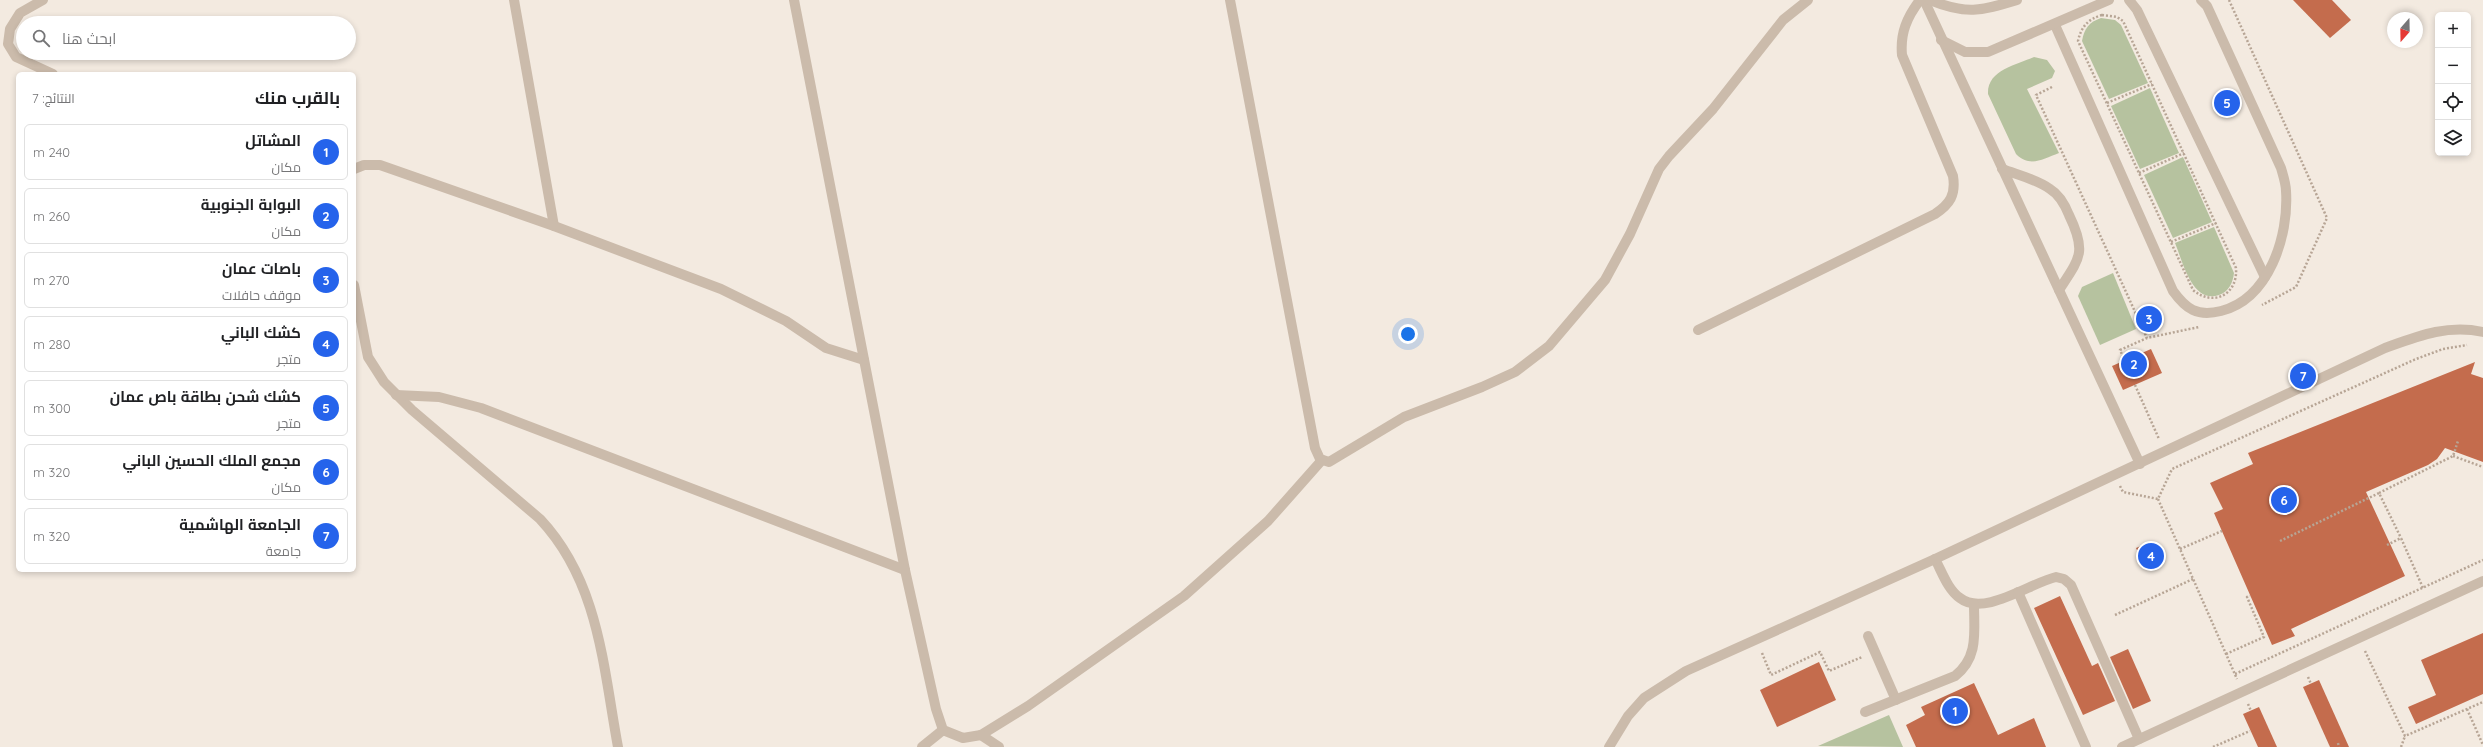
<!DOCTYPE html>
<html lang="ar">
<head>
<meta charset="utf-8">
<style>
  body { margin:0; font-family:Quicksand,Cairo,sans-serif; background:#f6f6f6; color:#202124; direction:rtl }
  .controls { position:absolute; right:12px; top:12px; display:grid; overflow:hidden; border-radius:6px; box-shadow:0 2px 6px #0003 }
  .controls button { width:36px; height:36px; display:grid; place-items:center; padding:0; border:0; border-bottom:1px solid #e0e0e0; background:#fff; color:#202124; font:20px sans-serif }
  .compass { position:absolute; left:2387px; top:12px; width:36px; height:36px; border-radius:50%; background:#fff; box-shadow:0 2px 6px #0003; rotate:200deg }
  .you { position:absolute; left:1408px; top:334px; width:14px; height:14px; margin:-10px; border:3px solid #fff; border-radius:50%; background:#1a73e8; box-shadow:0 0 0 6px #1a73e833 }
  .badge { display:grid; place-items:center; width:26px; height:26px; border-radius:50%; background:#2563eb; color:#fff; font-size:13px; font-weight:700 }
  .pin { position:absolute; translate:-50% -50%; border:2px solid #fff; box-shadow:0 1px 4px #0006 }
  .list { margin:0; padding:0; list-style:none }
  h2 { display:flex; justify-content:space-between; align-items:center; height:52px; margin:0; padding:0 16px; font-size:17px }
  h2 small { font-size:13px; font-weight:400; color:#757577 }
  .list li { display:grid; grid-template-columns:26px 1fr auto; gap:12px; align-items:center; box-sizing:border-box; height:56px; margin:0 8px 8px; padding:0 8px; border:1px solid #e0e0e0; border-radius:6px }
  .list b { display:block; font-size:15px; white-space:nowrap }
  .list p { margin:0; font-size:13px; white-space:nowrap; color:#757577 }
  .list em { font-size:13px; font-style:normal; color:#757577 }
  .icon { flex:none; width:22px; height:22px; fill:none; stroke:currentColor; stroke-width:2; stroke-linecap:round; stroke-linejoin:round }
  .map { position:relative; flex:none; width:2483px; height:747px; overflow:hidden; direction:ltr }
  .search { position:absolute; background:#fff; box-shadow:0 2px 6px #0003; left:16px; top:16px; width:340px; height:44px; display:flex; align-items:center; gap:10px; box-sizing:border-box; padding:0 14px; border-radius:22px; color:#757577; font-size:15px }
  .panel { position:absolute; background:#fff; box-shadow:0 2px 6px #0003; left:16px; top:72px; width:340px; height:500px; border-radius:6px; direction:rtl }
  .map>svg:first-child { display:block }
  .green { fill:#b6c29f }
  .building { fill:#c46c4d }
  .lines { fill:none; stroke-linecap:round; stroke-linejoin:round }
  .path { stroke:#b7a595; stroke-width:2.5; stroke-dasharray:2 2; stroke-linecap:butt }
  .minor { stroke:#cbbbab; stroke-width:10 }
</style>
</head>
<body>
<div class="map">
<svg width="2483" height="747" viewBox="0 0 2483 747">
  <rect width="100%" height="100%" fill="#f3eae0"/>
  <!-- green -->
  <g class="green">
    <path d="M2101,18L2115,20L2121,25L2148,83L2109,99L2082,41C2084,29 2089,22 2101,18Z"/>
    <path d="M2034,57L2047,60L2055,71L2052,78L2027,89L2059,153C2043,159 2030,168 2016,154L1988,94C1987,70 2016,65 2034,57Z"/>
    <polygon points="2150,88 2179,153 2140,169 2111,106"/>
    <polygon points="2183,157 2212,222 2173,238 2144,175"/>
    <path d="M2214,227L2234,273C2233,282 2229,292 2219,295C2192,304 2183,262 2175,243Z"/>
    <polygon points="2113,273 2136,329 2100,345 2078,296 2082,287"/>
    <polygon points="1889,715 1903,747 1818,746"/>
  </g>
  <!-- building -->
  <g class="building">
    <polygon points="2293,0 2332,0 2351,20 2330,38"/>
    <polygon points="2151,349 2162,373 2123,390 2112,366"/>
    <polygon points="2475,362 2471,374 2483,378 2483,462 2445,448 2437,459 2428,465 2366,492 2405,576 2291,629 2295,636 2272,645 2214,513 2223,509 2210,483 2253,464 2248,453"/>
    <polygon points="2151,542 2163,548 2161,563 2146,570 2136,548"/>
    <polygon points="2060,596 2092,666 2098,663 2115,701 2083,715 2034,608"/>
    <polygon points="2483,633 2483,694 2416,724 2408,707 2436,695 2421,660"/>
    <polygon points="2128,649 2151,701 2133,709 2110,657"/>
    <polygon points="1819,662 1836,700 1777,727 1760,690"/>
    <polygon points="2319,680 2349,747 2330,747 2303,687"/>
    <polygon points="1974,683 1998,735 2034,718 2046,747 1916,747 1906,725 1925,715 1921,707"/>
    <polygon points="2259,707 2277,747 2258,747 2243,714"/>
  </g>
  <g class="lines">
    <!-- path -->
    <g class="path">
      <polyline points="2229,0 2327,218 2296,287 2262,305"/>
      <path d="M2102,15L2117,17L2123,21L2236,268C2238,295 2213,307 2193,290L2078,41C2081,27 2088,19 2102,15Z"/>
      <polyline points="2052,87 2036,95 2147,338"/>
      <polyline points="2107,103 2152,84"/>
      <polyline points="2229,107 2232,111 2238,109"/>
      <polyline points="2139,173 2184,153"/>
      <polyline points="2171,242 2216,223"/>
      <polyline points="2125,361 2120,350 2147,338 2199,327"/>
      <polyline points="2135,385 2159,439"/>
      <polyline points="2453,456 2483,467"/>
      <polyline points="2120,486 2123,492 2158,499 2172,469 2416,359 2443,349 2467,345"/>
      <polyline points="2379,493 2453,456 2458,441"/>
      <polyline points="2158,499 2237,679"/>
      <polyline points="2280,541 2379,493 2401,538"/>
      <polyline points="2387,545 2401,538 2423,588"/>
      <polyline points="2180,549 2222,531"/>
      <polyline points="2115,615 2193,579"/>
      <polyline points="2365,651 2405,736 2483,702"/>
      <polyline points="1762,653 1771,675 1820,652 1829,671 1862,657"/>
      <polyline points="2226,654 2264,637 2247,597 2250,596"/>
      <polyline points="2235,674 2483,560"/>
      <polyline points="2308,677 2311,684"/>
      <polyline points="2248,704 2251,711"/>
      <polyline points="2467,709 2483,745"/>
      <polyline points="2338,743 2339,747"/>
      <polyline points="2213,747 2250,731"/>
      <polyline points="2401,747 2405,736"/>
    </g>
    <!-- minor -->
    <g class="minor">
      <polyline points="43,0 20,13 10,29 8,44 16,57 53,74"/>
      <polyline points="514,0 554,226"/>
      <polyline points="794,0 905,570 936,709 943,730 963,738 981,735 1028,706 1184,596 1268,521 1322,460"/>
      <polyline points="1230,0 1315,448 1320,459 1329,462 1404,417 1482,387 1515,372 1549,346 1605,280 1630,234 1659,169 1669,156 1713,109 1783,20 1808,0"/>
      <polyline points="1924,0 2140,464"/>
      <path d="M1930,0C1967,15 1980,11 2017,0"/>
      <polyline points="2129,0 2137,10 2265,277"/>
      <path d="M2055,25L2173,291C2186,309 2197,317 2221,311C2269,299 2289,236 2286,191C2286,184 2283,175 2281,168L2207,6L2201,0"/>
      <polyline points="1941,40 1965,52 1988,52 2109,0"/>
      <polyline points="354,169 364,165 380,165 554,226 721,289 786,321 826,348 864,360"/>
      <path d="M2002,169C2018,175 2036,179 2050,189C2060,195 2065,205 2069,215C2087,252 2080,258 2059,290"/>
      <path d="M354,285L368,357L384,382L412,410L540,519C599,582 603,666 618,747"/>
      <path d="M1698,330L1935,214C1950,204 1956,195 1953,176L1902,55C1900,33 1907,17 1920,0"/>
      <polyline points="396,395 439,397 481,408 905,570"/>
      <path d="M1935,559C1942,572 1948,590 1960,598C1984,617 2030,583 2056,577L2064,579L2071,585L2139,739"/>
      <polyline points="2018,592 2086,747"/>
      <polyline points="1868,636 1896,700"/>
      <path d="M1865,712L1955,676C1979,657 1974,632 1974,604"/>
      <polyline points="981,735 999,747"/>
      <polyline points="922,747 943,730"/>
      <path d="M1609,747L1628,716L1644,698L1686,671L1935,559L2385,348C2418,336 2448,324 2483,332"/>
      <polyline points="2122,747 2483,581"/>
    </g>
  </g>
</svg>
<div class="controls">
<button>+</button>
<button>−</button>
<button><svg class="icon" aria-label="locate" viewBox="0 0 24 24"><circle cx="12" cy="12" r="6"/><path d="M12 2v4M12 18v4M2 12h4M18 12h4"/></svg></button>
<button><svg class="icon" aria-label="layers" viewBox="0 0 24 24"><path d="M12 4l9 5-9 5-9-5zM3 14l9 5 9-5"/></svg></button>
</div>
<svg class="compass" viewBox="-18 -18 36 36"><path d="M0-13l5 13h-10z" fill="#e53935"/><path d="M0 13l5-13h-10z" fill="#757577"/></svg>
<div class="you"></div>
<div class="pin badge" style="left:1955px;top:711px">1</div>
<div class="pin badge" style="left:2134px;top:364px">2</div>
<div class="pin badge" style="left:2149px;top:319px">3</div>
<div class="pin badge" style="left:2151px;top:556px">4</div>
<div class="pin badge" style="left:2227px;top:103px">5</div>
<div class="pin badge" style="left:2284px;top:500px">6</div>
<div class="pin badge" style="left:2303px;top:376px">7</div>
<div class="search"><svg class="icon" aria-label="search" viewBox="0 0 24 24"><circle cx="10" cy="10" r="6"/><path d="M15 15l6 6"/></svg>ابحث هنا</div>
<section class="panel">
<h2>بالقرب منك<small>النتائج: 7</small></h2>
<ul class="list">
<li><span class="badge">1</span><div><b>المشاتل</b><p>مكان</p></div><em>240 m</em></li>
<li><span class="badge">2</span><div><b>البوابة الجنوبية</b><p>مكان</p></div><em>260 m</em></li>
<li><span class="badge">3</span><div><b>باصات عمان</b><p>موقف حافلات</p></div><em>270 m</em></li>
<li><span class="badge">4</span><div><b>كشك الباني</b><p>متجر</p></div><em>280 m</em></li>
<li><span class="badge">5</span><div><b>كشك شحن بطاقة باص عمان</b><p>متجر</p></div><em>300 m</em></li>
<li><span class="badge">6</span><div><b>مجمع الملك الحسين الباني</b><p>مكان</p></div><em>320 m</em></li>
<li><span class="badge">7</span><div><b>الجامعة الهاشمية</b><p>جامعة</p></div><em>320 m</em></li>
</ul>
</section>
</div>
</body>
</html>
